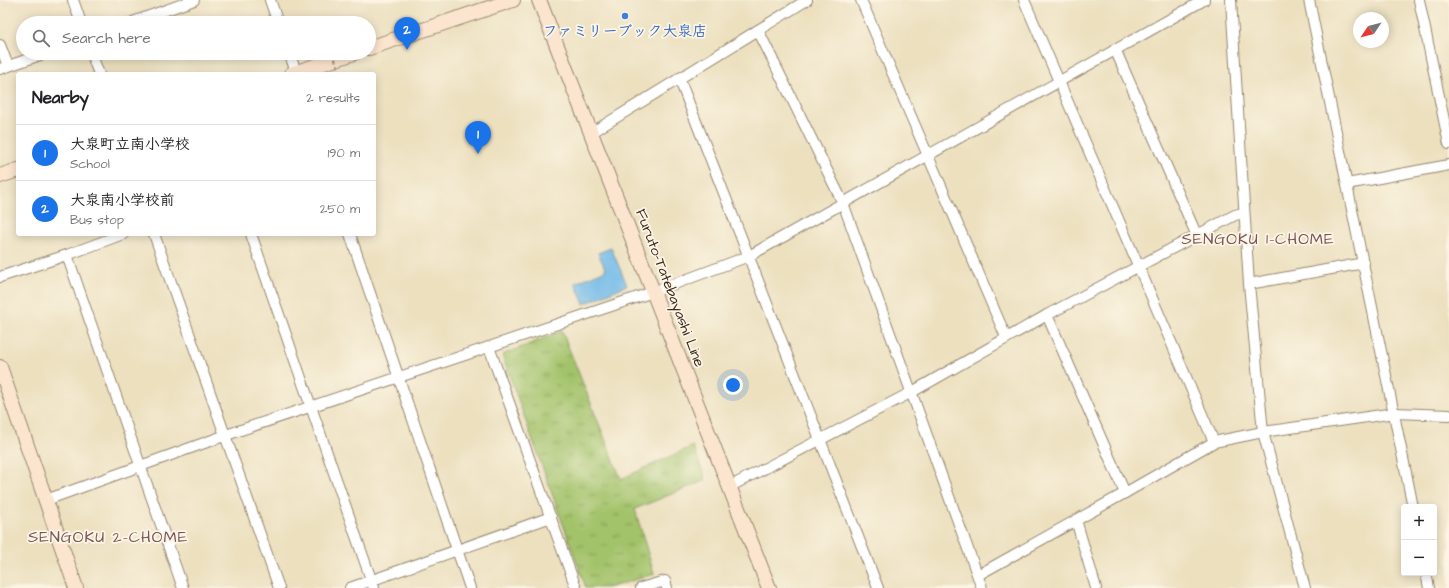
<!DOCTYPE html>
<html lang="en">
<head>
<meta charset="utf-8">
<style>
  body { margin:0; font-family:"Architects Daughter","Klee One",sans-serif; background:#f6f6f6; color:#202124 }
  .controls { position:absolute; right:12px; bottom:12px; display:grid; overflow:hidden; border-radius:4px; box-shadow:0 2px 10px #0003 }
  .controls button { width:36px; height:36px; display:grid; place-items:center; padding:0; border:0; border-bottom:1px solid #e0e0e0; background:#fff; color:#202124; font:20px sans-serif }
  .compass { position:absolute; left:1353px; top:12px; width:36px; height:36px; border-radius:50%; background:#fff; box-shadow:0 2px 10px #0003; rotate:235deg }
  .you { position:absolute; left:733px; top:385px; width:14px; height:14px; margin:-10px; border:3px solid #fff; border-radius:50%; background:#1a73e8; box-shadow:0 0 0 6px #1a73e833 }
  .badge { display:grid; place-items:center; width:26px; height:26px; border-radius:50%; background:#1a73e8; color:#fff; font-size:13px; font-weight:700 }
  .pin { position:absolute; translate:-50% -33px; filter:drop-shadow(0 1px 2px #0008) }
  .pin::after { content:''; position:absolute; top:21px; width:14px; height:12px; background:inherit; clip-path:polygon(0 0,100% 0,50% 100%) }
  .list { margin:0; padding:0; list-style:none }
  h2 { display:flex; justify-content:space-between; align-items:center; height:52px; margin:0; padding:0 16px; font-size:17px }
  h2 small { font-size:13px; font-weight:400; color:#757577 }
  .list li { display:grid; grid-template-columns:26px 1fr auto; gap:12px; align-items:center; box-sizing:border-box; height:56px; padding:0 16px; border-top:1px solid #e0e0e0 }
  .list b { display:block; font-size:15px; white-space:nowrap }
  .list p { margin:0; font-size:13px; white-space:nowrap; color:#757577 }
  .list em { font-size:13px; font-style:normal; color:#757577 }
  .icon { flex:none; width:22px; height:22px; fill:none; stroke:currentColor; stroke-width:2; stroke-linecap:round; stroke-linejoin:round }
  .map { position:relative; flex:none; width:1449px; height:588px; overflow:hidden }
  .search { position:absolute; background:#fff; box-shadow:0 2px 10px #0003; left:16px; top:16px; width:360px; height:44px; display:flex; align-items:center; gap:10px; box-sizing:border-box; padding:0 14px; border-radius:22px; color:#757577; font-size:15px }
  .panel { position:absolute; background:#fff; box-shadow:0 2px 10px #0003; left:16px; top:72px; width:360px; height:164px; border-radius:4px }
  .map>svg:first-child { display:block }
  .grass { fill:url(#grass-tufts); stroke:#6f7644 }
  .water { fill:#70b9e8; stroke:#567283 }
  .lines { fill:none; stroke-linecap:round; stroke-linejoin:round }
  .street-casing { stroke:#94856e; stroke-width:12 }
  .secondary-casing { stroke:#94856e; stroke-width:16 }
  .street { stroke:#fff; stroke-width:10 }
  .secondary { stroke:#fce5cf; stroke-width:14 }
  .path-bridge { stroke:#94856e; stroke-width:2; stroke-dasharray:3 3; stroke-linecap:butt }
  .shop-dot { fill:#3f7fe0; stroke:#fcf5e5; stroke-width:1.5 }
  .labels { text-anchor:middle; dominant-baseline:central; stroke-width:3.5; stroke-linejoin:round; paint-order:stroke }
  .shop-label { font-size:15px; font-weight:bold; fill:#366cbe; stroke:#fcf5e5 }
  .street-label { font-size:15px; fill:#3b2a1e; stroke:#fcf5e5 }
  .neighbourhood-label { font-size:16px; letter-spacing:1px; fill:#795659; stroke:#fcf5e5 }
</style>
</head>
<body>
<div class="map">
<svg width="1449" height="588" viewBox="0 0 1449 588">
  <defs>
    <pattern id="grass-tufts" width="24" height="20" patternUnits="userSpaceOnUse"><rect width="24" height="20" fill="#a3c36b"/><path d="M3 7l-1-3M5 7V3M7 7l1-3M15 17l-1-3M17 17v-4M19 17l1-3" fill="none" stroke="#869f57"/></pattern>
  </defs>
  <rect width="100%" height="100%" fill="#fcf5e5"/>
  <filter id="ink" filterUnits="userSpaceOnUse"><feTurbulence type="fractalNoise" baseFrequency=".025" numOctaves="2"/><feDisplacementMap in="SourceGraphic" scale="8" xChannelSelector="R" yChannelSelector="G"/><feConvolveMatrix kernelMatrix="1 2 1 2 8 2 1 2 1" color-interpolation-filters="sRGB"/></filter>
  <filter id="wash" filterUnits="userSpaceOnUse"><feTurbulence type="fractalNoise" baseFrequency=".012" numOctaves="4" result="noise"/><feDisplacementMap in="SourceGraphic" scale="16" xChannelSelector="R" yChannelSelector="G"/><feGaussianBlur stdDeviation="0.9" result="paint"/><feColorMatrix in="noise" values="0 0 0 0 0 0 0 0 0 0 0 0 0 0 0 0 0 1.4 0 .05"/><feComposite in="paint" operator="in"/></filter>
  <g filter="url(#wash)">
    <rect width="100%" height="100%" fill="#ece0bf"/>
    <!-- grass -->
    <polygon class="grass" points="562,331 621,479 693,446 706,480 635,509 654,574 608,588 586,588 502,355"/>
    <!-- water -->
    <polygon class="water" points="611,248 627,285 584,304 575,283 606,270 598,253"/>
  </g>
  <g filter="url(#ink)">
    <g class="lines">
      <!-- street casing -->
      <g class="street-casing">
        <g id="street">
          <polyline points="73,0 81,23"/>
          <polyline points="270,0 278,23"/>
          <polyline points="861,0 1006,337"/>
          <polyline points="1024,0 1214,442"/>
          <polyline points="1231,0 1249,284 1263,432 1305,588"/>
          <polyline points="1309,0 1413,507"/>
          <polyline points="1419,0 1449,144"/>
          <polyline points="130,23 194,0"/>
          <polyline points="758,30 843,203 982,588"/>
          <polyline points="0,45 8,66"/>
          <polyline points="1115,49 1197,236"/>
          <polyline points="91,53 99,74"/>
          <polyline points="289,53 297,74"/>
          <polyline points="0,69 46,53"/>
          <polyline points="679,78 878,588"/>
          <polyline points="591,133 807,0"/>
          <polyline points="1347,184 1449,165"/>
          <polyline points="154,234 279,588"/>
          <polyline points="251,234 374,588"/>
          <polyline points="350,234 470,588"/>
          <polyline points="67,255 183,588"/>
          <polyline points="0,277 67,255 123,234"/>
          <polyline points="1249,284 1364,263"/>
          <polyline points="1047,315 1125,493"/>
          <polyline points="489,347 576,588"/>
          <polyline points="729,487 912,392 1047,315 1235,215 1244,213"/>
          <polyline points="46,500 232,433 653,292 749,256 1204,0"/>
          <polyline points="1076,520 1096,588"/>
          <polyline points="1426,573 1429,588"/>
          <polyline points="978,575 1125,493 1214,442 1263,432 1395,413 1449,415"/>
          <polyline points="350,588 551,517"/>
          <polyline points="641,588 665,581 667,588"/>
        </g>
      </g>
      <!-- secondary casing -->
      <g class="secondary-casing">
        <g id="secondary">
          <polyline points="539,0 769,588"/>
          <polyline points="369,48 513,0"/>
          <polyline points="291,74 354,53"/>
          <polyline points="0,176 18,170"/>
          <polyline points="0,367 76,588"/>
        </g>
      </g>
      <!-- street -->
      <use href="#street" class="street"/>
      <!-- secondary -->
      <use href="#secondary" class="secondary"/>
      <!-- path-bridge -->
      <polyline class="path-bridge" points="333,53 340,74"/>
    </g>
  </g>
  <!-- markers -->
  <circle class="shop-dot" cx="625" cy="16" r="4"/>
  <g class="labels">
    <!-- shop labels -->
    <g class="shop-label">
      <text x="625" y="31">ファミリーブック大泉店</text>
    </g>
    <!-- street labels -->
    <g class="street-label">
      <text transform="translate(670 288) rotate(69)">Furuto-Tatebayashi Line</text>
    </g>
    <!-- neighbourhood labels -->
    <g class="neighbourhood-label">
      <text x="1258" y="239">SENGOKU 1-CHOME</text>
      <text x="108" y="537">SENGOKU 2-CHOME</text>
    </g>
  </g>
</svg>
<div class="controls">
<button>+</button>
<button>−</button>
</div>
<svg class="compass" viewBox="-18 -18 36 36"><path d="M0-13l5 13h-10z" fill="#e53935"/><path d="M0 13l5-13h-10z" fill="#757577"/></svg>
<div class="you"></div>
<div class="pin badge" style="left:478px;top:154px">1</div>
<div class="pin badge" style="left:407px;top:50px">2</div>
<div class="search"><svg class="icon" aria-label="search" viewBox="0 0 24 24"><circle cx="10" cy="10" r="6"/><path d="M15 15l6 6"/></svg>Search here</div>
<section class="panel">
<h2>Nearby<small>2 results</small></h2>
<ul class="list">
<li><span class="badge">1</span><div><b>大泉町立南小学校</b><p>School</p></div><em>190 m</em></li>
<li><span class="badge">2</span><div><b>大泉南小学校前</b><p>Bus stop</p></div><em>250 m</em></li>
</ul>
</section>
</div>
</body>
</html>
